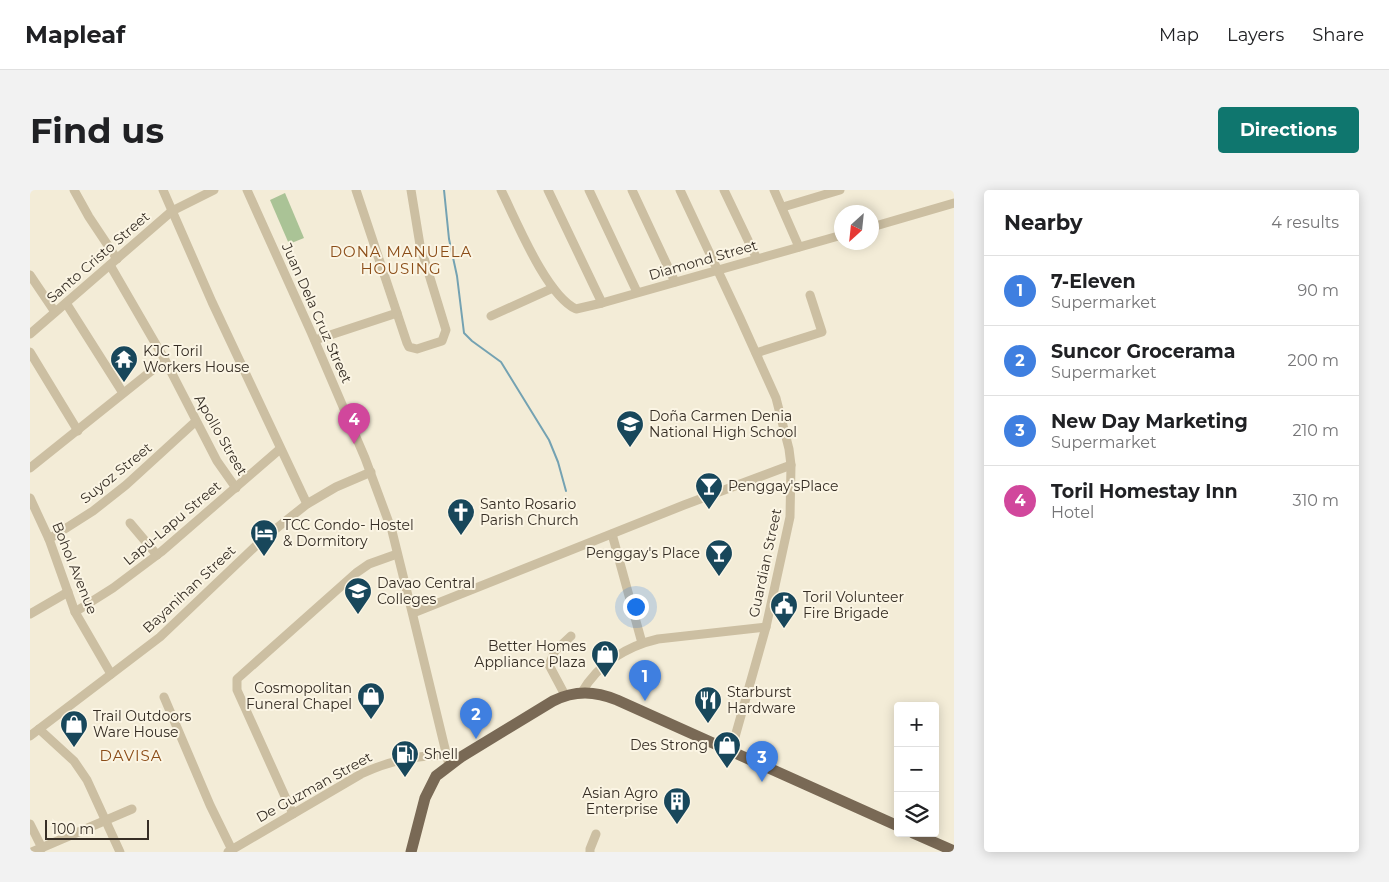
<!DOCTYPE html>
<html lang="en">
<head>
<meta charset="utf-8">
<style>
  body { margin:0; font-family:Montserrat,sans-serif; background:#f2f2f2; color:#202124 }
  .controls { position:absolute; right:15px; bottom:15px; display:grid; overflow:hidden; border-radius:5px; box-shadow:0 2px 12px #0003 }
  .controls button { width:45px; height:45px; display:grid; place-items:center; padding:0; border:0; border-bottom:1px solid #e0e0e0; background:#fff; color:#202124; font:25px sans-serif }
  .compass { position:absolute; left:804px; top:15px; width:45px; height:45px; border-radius:50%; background:#fff; box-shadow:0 2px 12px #0003; rotate:207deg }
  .scale { position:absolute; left:15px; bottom:12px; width:104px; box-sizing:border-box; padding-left:5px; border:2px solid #362e25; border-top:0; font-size:14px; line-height:18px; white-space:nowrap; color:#362e25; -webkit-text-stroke:4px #fbf5e4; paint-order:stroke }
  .you { position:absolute; left:605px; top:416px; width:18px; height:18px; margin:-12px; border:4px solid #fff; border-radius:50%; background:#1a73e8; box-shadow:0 0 0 8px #1a73e833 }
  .badge { display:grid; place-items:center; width:32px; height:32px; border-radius:50%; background:#0f766e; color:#fff; font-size:16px; font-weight:700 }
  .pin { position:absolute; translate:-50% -41px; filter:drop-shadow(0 1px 2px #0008) }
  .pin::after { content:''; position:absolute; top:26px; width:18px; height:15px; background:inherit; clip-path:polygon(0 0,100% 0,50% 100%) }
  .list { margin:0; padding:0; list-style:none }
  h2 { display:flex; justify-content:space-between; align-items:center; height:65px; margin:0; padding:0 20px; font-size:21px }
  h2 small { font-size:16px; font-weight:400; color:#757577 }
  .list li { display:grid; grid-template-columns:32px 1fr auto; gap:15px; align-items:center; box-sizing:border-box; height:70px; padding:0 20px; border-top:1px solid #e0e0e0 }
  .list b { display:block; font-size:19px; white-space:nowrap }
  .list p { margin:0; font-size:16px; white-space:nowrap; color:#757577 }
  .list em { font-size:16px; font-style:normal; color:#757577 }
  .icon { flex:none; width:28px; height:28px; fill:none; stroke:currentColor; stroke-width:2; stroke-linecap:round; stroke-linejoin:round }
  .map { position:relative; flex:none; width:924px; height:662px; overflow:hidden; border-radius:5px }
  header { display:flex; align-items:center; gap:30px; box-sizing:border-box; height:70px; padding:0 25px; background:#fff; border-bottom:1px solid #e0e0e0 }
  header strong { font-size:24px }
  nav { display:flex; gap:28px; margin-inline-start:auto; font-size:18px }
  .intro { display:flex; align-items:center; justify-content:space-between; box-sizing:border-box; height:120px; padding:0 30px }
  h1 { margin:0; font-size:35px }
  .button { padding:12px 22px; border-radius:5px; background:#0f766e; color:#fff; font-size:18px; font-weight:700 }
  main { display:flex; gap:30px; padding:0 30px }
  aside { flex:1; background:#fff; border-radius:5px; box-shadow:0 2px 12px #0003 }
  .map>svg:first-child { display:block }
  .park { fill:#aac396 }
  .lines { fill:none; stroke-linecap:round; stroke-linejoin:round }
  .stream { stroke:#74a2b2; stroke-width:2 }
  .minor { stroke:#ccbfa2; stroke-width:9 }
  .major { stroke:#796955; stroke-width:11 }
  .labels { text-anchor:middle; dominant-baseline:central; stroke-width:4; stroke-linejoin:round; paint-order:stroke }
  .street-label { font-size:14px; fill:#362e25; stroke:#fbf5e4 }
  .poi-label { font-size:14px; fill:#362e25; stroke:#fbf5e4; text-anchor:start }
  .neighbourhood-label { font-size:15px; letter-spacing:1px; fill:#8b4d18; stroke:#fbf5e4 }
</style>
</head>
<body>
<header>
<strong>Mapleaf</strong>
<nav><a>Map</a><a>Layers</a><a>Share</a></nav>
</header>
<div class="intro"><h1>Find us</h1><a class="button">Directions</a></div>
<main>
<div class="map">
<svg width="924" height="662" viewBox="0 0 924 662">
  <rect width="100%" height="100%" fill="#f3ecd7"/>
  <!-- park -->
  <polygon class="park" points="255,3 274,48 259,54 240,10"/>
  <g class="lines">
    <!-- stream -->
    <polyline class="stream" points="414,0 419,49 427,86 434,143 442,151 471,172 519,250 528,272 536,301"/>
    <!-- minor -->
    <g class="minor">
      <polyline points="44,0 59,27 87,69"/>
      <polyline points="133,0 182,112 277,314"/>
      <polyline points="217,0 281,142 335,268 352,314 362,341 383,426 419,575"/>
      <polyline points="326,0 377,153 379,157 387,159 412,151 416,140 390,55 381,0"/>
      <path d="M471,0C486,30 516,105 546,119L572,113L812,45"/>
      <polyline points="518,0 572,113"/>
      <polyline points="559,0 607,102"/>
      <polyline points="602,0 645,92"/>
      <polyline points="650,0 710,128 746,208 759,259 761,275 760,327 736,437 701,561"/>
      <polyline points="694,0 727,69"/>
      <polyline points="744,0 769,57"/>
      <polyline points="753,17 810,0"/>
      <polyline points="842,37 924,13"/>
      <polyline points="80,75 135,170 187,271 206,298"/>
      <polyline points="0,85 25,122"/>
      <polyline points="36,113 93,203"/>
      <polyline points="461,126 523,98"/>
      <polyline points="0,144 142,21 184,0"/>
      <polyline points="285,150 367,123"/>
      <polyline points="0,162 48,241"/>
      <polyline points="726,163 792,142 780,105"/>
      <polyline points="0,278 135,170"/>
      <polyline points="0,308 19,349 45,422 81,484"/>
      <polyline points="100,333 127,365"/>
      <polyline points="582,344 612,453"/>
      <polyline points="19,349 63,321 96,295 165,232"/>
      <polyline points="45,422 83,398 131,362 250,259"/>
      <polyline points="383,423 654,315 761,275"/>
      <polyline points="0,424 38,402"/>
      <path d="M552,502C568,474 597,456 628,449L736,437"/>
      <polyline points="535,505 519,475 525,461 541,446"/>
      <polyline points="134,507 180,615 202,660"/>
      <polyline points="9,539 44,571 57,590 90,662"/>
      <polyline points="0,546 130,447 233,349 277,314 306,297 341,282"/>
      <polyline points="263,624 207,500 207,489 326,383 339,374 367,364"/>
      <polyline points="0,634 12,658"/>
      <polyline points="2,662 102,619"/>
      <path d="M198,662L331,584C361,570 384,566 417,565"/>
      <polyline points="560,662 560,659 566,644"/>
    </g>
    <!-- major -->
    <g class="major">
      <polyline points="883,643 924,661"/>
      <path d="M381,662L395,608L406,586L431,567L523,511C545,500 565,501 587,510L868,636"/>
    </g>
  </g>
  <!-- icons -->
  <defs>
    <g id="temple-pin" transform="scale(1.4375)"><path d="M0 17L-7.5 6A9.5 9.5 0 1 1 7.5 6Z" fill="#18475b" stroke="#fbf5e4"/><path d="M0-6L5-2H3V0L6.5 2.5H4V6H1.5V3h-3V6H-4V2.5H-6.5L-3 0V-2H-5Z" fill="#fff"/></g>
    <g id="school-pin" transform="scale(1.4375)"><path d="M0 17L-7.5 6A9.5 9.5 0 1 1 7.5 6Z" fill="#18475b" stroke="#fbf5e4"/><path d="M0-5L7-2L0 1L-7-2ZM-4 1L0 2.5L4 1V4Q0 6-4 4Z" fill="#fff"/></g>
    <g id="bar-pin" transform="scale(1.4375)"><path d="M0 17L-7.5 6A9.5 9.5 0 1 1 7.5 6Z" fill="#18475b" stroke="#fbf5e4"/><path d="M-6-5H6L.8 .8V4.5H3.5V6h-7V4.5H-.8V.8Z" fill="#fff"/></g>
    <g id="church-pin" transform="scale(1.4375)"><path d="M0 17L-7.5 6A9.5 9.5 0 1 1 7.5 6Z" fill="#18475b" stroke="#fbf5e4"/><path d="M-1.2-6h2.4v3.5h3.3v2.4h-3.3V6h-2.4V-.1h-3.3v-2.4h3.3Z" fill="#fff"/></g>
    <g id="hotel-pin" transform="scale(1.4375)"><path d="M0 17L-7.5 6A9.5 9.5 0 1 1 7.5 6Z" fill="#18475b" stroke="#fbf5e4"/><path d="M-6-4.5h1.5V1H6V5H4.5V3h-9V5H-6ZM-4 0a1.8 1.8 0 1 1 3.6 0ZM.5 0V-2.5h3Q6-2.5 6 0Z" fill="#fff"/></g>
    <g id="university-pin" transform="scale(1.4375)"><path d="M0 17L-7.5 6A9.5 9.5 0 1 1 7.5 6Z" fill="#18475b" stroke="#fbf5e4"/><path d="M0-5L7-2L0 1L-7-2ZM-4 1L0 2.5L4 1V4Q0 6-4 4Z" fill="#fff"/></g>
    <g id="civic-pin" transform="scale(1.4375)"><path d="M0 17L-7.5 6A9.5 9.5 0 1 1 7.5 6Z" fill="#18475b" stroke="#fbf5e4"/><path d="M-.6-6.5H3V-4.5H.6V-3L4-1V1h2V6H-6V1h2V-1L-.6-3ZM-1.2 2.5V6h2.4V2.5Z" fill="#fff"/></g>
    <g id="shop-pin" transform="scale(1.4375)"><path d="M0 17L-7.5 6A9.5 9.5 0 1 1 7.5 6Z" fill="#18475b" stroke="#fbf5e4"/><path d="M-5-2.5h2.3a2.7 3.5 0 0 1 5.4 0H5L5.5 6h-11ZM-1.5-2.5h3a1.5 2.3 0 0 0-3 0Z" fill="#fff"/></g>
    <g id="restaurant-pin" transform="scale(1.4375)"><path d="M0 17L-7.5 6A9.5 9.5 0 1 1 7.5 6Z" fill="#18475b" stroke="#fbf5e4"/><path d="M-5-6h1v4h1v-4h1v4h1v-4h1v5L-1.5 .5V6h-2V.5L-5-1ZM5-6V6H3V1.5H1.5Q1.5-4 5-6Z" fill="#fff"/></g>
    <g id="fuel-pin" transform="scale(1.4375)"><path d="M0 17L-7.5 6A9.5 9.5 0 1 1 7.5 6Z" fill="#18475b" stroke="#fbf5e4"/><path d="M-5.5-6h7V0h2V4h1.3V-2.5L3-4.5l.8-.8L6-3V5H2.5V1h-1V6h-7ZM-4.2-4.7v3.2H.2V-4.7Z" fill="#fff"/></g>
    <g id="building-pin" transform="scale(1.4375)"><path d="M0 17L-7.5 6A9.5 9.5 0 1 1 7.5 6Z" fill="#18475b" stroke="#fbf5e4"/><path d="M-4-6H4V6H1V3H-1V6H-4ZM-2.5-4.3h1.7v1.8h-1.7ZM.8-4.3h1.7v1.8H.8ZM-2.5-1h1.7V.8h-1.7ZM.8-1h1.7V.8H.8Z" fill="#fff"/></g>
  </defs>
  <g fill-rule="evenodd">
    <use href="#temple-pin" x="94" y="169"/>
    <use href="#school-pin" x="600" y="234"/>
    <use href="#bar-pin" x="679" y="296"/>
    <use href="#church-pin" x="431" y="322"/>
    <use href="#hotel-pin" x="234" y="343"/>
    <use href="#bar-pin" x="689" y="363"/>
    <use href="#university-pin" x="328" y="401"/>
    <use href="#civic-pin" x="754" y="415"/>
    <use href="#shop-pin" x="575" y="464"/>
    <use href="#shop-pin" x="341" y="506"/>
    <use href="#restaurant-pin" x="678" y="510"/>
    <use href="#shop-pin" x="44" y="534"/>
    <use href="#shop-pin" x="697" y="555"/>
    <use href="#fuel-pin" x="375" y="564"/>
    <use href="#building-pin" x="647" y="611"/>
  </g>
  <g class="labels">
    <!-- street labels -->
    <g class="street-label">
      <text transform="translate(68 67) rotate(-41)">Santo Cristo Street</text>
      <text transform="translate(673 70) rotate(-16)">Diamond Street</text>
      <text transform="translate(287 123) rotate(66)">Juan Dela Cruz Street</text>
      <text transform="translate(191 245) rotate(60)">Apollo Street</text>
      <text transform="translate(86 283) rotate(-39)">Suyoz Street</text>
      <text transform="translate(142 333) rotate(-40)">Lapu-Lapu Street</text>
      <text transform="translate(735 373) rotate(-78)">Guardian Street</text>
      <text transform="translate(45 378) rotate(68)">Bohol Avenue</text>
      <text transform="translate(159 399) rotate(-43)">Bayanihan Street</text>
      <text transform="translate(284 597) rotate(-29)">De Guzman Street</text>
    </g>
    <!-- poi labels -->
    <g class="poi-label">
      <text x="113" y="161">KJC Toril<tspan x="113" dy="16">Workers House</tspan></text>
      <text x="619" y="226">Doña Carmen Denia<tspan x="619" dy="16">National High School</tspan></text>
      <text x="698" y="296">Penggay'sPlace</text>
      <text x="450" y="314">Santo Rosario<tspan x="450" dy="16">Parish Church</tspan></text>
      <text x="253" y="335">TCC Condo- Hostel<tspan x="253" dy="16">&amp; Dormitory</tspan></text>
      <text x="670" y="363" text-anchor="end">Penggay's Place</text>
      <text x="347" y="393">Davao Central<tspan x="347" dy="16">Colleges</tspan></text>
      <text x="773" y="407">Toril Volunteer<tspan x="773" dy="16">Fire Brigade</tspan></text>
      <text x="556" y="456" text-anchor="end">Better Homes<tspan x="556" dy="16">Appliance Plaza</tspan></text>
      <text x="322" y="498" text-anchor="end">Cosmopolitan<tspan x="322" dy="16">Funeral Chapel</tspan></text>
      <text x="697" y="502">Starburst<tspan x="697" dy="16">Hardware</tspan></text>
      <text x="63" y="526">Trail Outdoors<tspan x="63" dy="16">Ware House</tspan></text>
      <text x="678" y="555" text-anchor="end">Des Strong</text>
      <text x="394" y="564">Shell</text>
      <text x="628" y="603" text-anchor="end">Asian Agro<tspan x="628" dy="16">Enterprise</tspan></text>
    </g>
    <!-- neighbourhood labels -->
    <g class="neighbourhood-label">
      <text x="371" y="61">DONA MANUELA<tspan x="371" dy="17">HOUSING</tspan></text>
      <text x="101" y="565">DAVISA</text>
    </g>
  </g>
</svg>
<div class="controls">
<button>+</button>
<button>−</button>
<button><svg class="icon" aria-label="layers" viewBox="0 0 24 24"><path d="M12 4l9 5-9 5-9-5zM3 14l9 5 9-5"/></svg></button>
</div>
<svg class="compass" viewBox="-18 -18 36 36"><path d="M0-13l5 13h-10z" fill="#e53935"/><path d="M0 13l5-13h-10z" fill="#757577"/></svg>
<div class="scale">100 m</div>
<div class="you"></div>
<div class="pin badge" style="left:615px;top:511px;background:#3f7fe0">1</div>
<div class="pin badge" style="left:446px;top:549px;background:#3f7fe0">2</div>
<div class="pin badge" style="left:732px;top:592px;background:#3f7fe0">3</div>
<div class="pin badge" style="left:324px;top:254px;background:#d1479c">4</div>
</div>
<aside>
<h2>Nearby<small>4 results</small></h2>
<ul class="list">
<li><span class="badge" style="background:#3f7fe0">1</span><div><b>7-Eleven</b><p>Supermarket</p></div><em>90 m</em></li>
<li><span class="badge" style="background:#3f7fe0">2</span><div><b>Suncor Grocerama</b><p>Supermarket</p></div><em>200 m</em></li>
<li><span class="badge" style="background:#3f7fe0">3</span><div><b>New Day Marketing</b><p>Supermarket</p></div><em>210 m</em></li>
<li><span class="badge" style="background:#d1479c">4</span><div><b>Toril Homestay Inn</b><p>Hotel</p></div><em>310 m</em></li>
</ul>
</aside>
</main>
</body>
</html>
